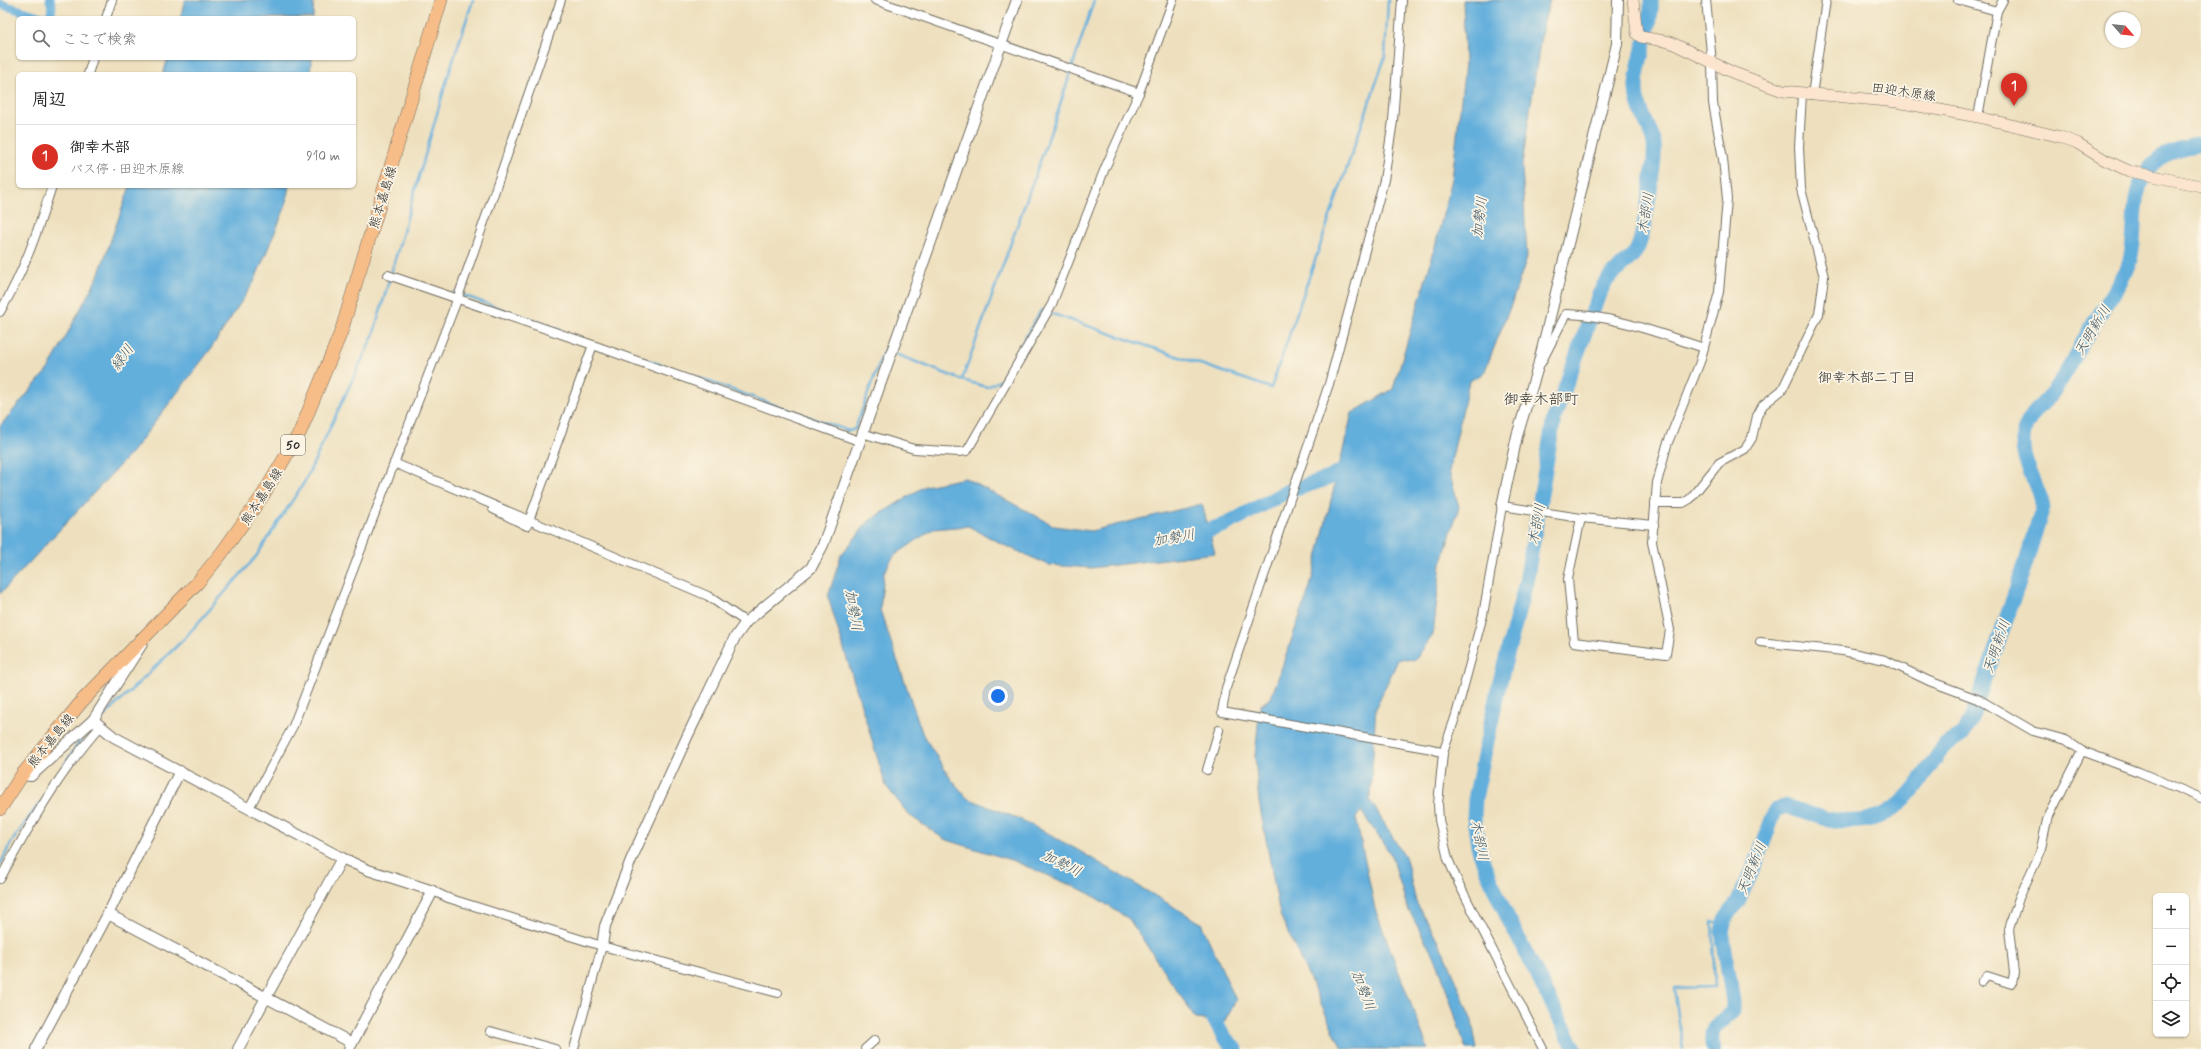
<!DOCTYPE html>
<html lang="ja">
<head>
<meta charset="utf-8">
<style>
  body { margin:0; font-family:Mynerve,"Klee One",sans-serif; background:#f2f2f2; color:#222 }
  .controls { position:absolute; right:12px; bottom:12px; display:grid; overflow:hidden; border-radius:6px; box-shadow:0 1px 3px #0004 }
  .controls button { width:36px; height:36px; display:grid; place-items:center; padding:0; border:0; border-bottom:1px solid #e0e0e0; background:#fff; color:#222; font:20px sans-serif }
  .compass { position:absolute; left:2105px; top:12px; width:36px; height:36px; border-radius:50%; background:#fff; box-shadow:0 1px 3px #0004; rotate:118deg }
  .you { position:absolute; left:998px; top:696px; width:14px; height:14px; margin:-10px; border:3px solid #fff; border-radius:50%; background:#1a73e8; box-shadow:0 0 0 6px #1a73e833 }
  .badge { display:grid; place-items:center; width:26px; height:26px; border-radius:50%; background:#d93025; color:#fff; font-size:13px; font-weight:700 }
  .pin { position:absolute; translate:-50% -33px; filter:drop-shadow(0 1px 2px #0008) }
  .pin::after { content:''; position:absolute; top:21px; width:14px; height:12px; background:inherit; clip-path:polygon(0 0,100% 0,50% 100%) }
  .list { margin:0; padding:0; list-style:none }
  h2 { display:flex; justify-content:space-between; align-items:center; height:52px; margin:0; padding:0 16px; font-size:17px }
  h2 small { font-size:13px; font-weight:400; color:#767676 }
  .list li { display:grid; grid-template-columns:26px 1fr auto; gap:12px; align-items:center; box-sizing:border-box; height:64px; padding:0 16px; border-top:1px solid #e0e0e0 }
  .list b { display:block; font-size:15px; white-space:nowrap }
  .list p { margin:0; font-size:13px; white-space:nowrap; color:#767676 }
  .list em { font-size:13px; font-style:normal; color:#767676 }
  .icon { flex:none; width:22px; height:22px; fill:none; stroke:currentColor; stroke-width:2; stroke-linecap:round; stroke-linejoin:round }
  .map { position:relative; flex:none; width:2201px; height:1049px; overflow:hidden }
  .search { position:absolute; background:#fff; box-shadow:0 1px 3px #0004; left:16px; top:16px; width:340px; height:44px; display:flex; align-items:center; gap:10px; box-sizing:border-box; padding:0 14px; border-radius:6px; color:#767676; font-size:15px }
  .panel { position:absolute; background:#fff; box-shadow:0 1px 3px #0004; left:16px; top:72px; width:340px; height:116px; border-radius:6px }
  .map>svg:first-child { display:block }
  .water { fill:#63afdc; stroke:#476d84 }
  .lines { fill:none; stroke-linecap:round; stroke-linejoin:round }
  .stream { stroke:#63afdc; stroke-width:2.5 }
  .canal { stroke:#63afdc; stroke-width:9 }
  .river { stroke:#63afdc; stroke-width:15 }
  .minor-casing { stroke:#6f6a5e; stroke-width:10 }
  .tertiary-casing { stroke:#6f6a5e; stroke-width:12 }
  .secondary-casing { stroke:#6f6a5e; stroke-width:12 }
  .primary-casing { stroke:#6f6a5e; stroke-width:14 }
  .minor { stroke:#fff; stroke-width:8 }
  .tertiary { stroke:#fff; stroke-width:10 }
  .secondary { stroke:#fce5cf; stroke-width:11 }
  .primary { stroke:#f7bd88; stroke-width:13 }
  .labels { text-anchor:middle; stroke-width:3.5; stroke-linejoin:round; paint-order:stroke }
  .shield { fill:#fcf5e5; stroke:#6a6863; stroke-width:1 }
  .shield-label { font-size:12px; font-weight:bold; fill:#2b2b2b }
  .street-label { font-size:13px; fill:#2b2b2b; stroke:#fcf5e5 }
  .water-label { font-size:14px; font-style:italic; fill:#3f5969; stroke:#fcf5e5 }
  .neighbourhood-label { font-size:14px; fill:#2b2b2b; stroke:#fcf5e5 }
  .quarter-label { font-size:15px; fill:#2b2b2b; stroke:#fcf5e5 }
</style>
</head>
<body>
<div class="map">
<svg width="2201" height="1049" viewBox="0 0 2201 1049">
  <rect width="100%" height="100%" fill="#fcf5e5"/>
  <filter id="ink" filterUnits="userSpaceOnUse"><feTurbulence type="fractalNoise" baseFrequency=".025" numOctaves="2"/><feDisplacementMap in="SourceGraphic" scale="8" xChannelSelector="R" yChannelSelector="G"/><feConvolveMatrix kernelMatrix="1 2 1 2 8 2 1 2 1" color-interpolation-filters="sRGB"/></filter>
  <filter id="wash" filterUnits="userSpaceOnUse"><feTurbulence type="fractalNoise" baseFrequency=".012" numOctaves="4" result="noise"/><feDisplacementMap in="SourceGraphic" scale="16" xChannelSelector="R" yChannelSelector="G"/><feGaussianBlur stdDeviation="0.9" result="paint"/><feColorMatrix in="noise" values="0 0 0 0 0 0 0 0 0 0 0 0 0 0 0 0 0 1.4 0 .05"/><feComposite in="paint" operator="in"/></filter>
  <g filter="url(#wash)">
    <rect width="100%" height="100%" fill="#eee0be"/>
    <g class="water">
      <polygon points="185,0 314,0 313,18 180,18"/>
      <polygon points="1463,0 1550,0 1542,29 1522,165 1527,257 1511,305 1484,373 1469,381 1449,471 1459,507 1441,564 1433,635 1415,660 1399,658 1376,707 1370,800 1406,859 1416,902 1448,960 1472,1021 1477,1049 1466,1049 1438,964 1407,907 1392,856 1361,811 1356,818 1375,909 1428,1049 1342,1049 1280,915 1259,802 1255,756 1260,705 1271,698 1310,587 1352,413 1393,389 1432,258 1452,179 1465,64"/>
      <polygon points="168,58 312,58 310,74 163,74"/>
      <polygon points="130,186 289,186 285,208 254,282 210,350 132,452 0,594 0,426 49,368 98,276"/>
      <polygon points="965,478 1055,526 1091,531 1202,504 1215,553 1091,568 1049,565 1004,545 968,526 933,529 894,556 884,572 880,610 923,735 951,779 967,798 1022,820 1076,849 1201,923 1236,1000 1224,1022 1196,1019 1129,919 1087,892 1014,861 944,839 909,815 886,786 828,597 841,555 869,521 925,486"/>
    </g>
    <g class="lines">
      <g class="stream">
        <polyline points="454,292 560,330"/>
        <polyline points="893,353 962,380 987,387 1001,380 1041,310 1271,388 1385,57 1388,0"/>
        <polyline points="633,355 849,431 855,429 884,350 888,351"/>
        <polyline points="962,380 1057,114 1094,0"/>
        <polyline points="98,722 183,640 255,558 305,481 373,336 447,79 473,0"/>
        <polyline points="65,764 83,736 91,728"/>
        <polyline points="0,865 11,843 40,802"/>
        <polyline points="1683,1049 1674,988 1715,987 1712,921 1727,925"/>
      </g>
      <g class="canal">
        <polyline points="50,0 52,6 50,18"/>
        <polyline points="0,4 45,18"/>
      </g>
      <g class="river">
        <polyline points="1189,536 1225,525 1286,492 1329,478 1354,465"/>
        <polyline points="1206,1004 1223,1036 1236,1049"/>
        <path d="M1575,1049L1503,908L1485,867L1478,846L1474,818L1475,799L1498,689L1526,582L1554,418L1599,294C1602,289 1604,283 1608,279C1617,269 1629,262 1636,251C1644,239 1656,158 1654,144C1650,124 1635,107 1636,86C1637,57 1653,29 1651,0"/>
        <path d="M1713,1049C1708,1025 1718,1025 1733,1011V1002L1722,931L1725,920L1738,901L1756,863L1775,811L1784,806C1800,810 1817,818 1834,820C1893,830 1913,791 1942,749C1947,741 1956,740 1962,735C1966,730 1968,724 1971,719L2025,565L2043,507C2038,482 2018,460 2024,432C2028,416 2044,403 2054,391C2067,372 2077,351 2089,331C2102,309 2118,290 2128,266C2139,238 2128,201 2145,175C2160,152 2176,149 2201,144"/>
      </g>
    </g>
  </g>
  <g filter="url(#ink)">
    <g class="lines">
      <defs>
        <g id="minor">
          <polyline points="875,0 1139,93"/>
          <polyline points="1402,0 1393,121 1384,180 1329,384 1226,688 1222,712 1432,749 1443,753"/>
          <polyline points="1958,0 1997,11"/>
          <polyline points="106,18 112,0"/>
          <polyline points="88,74 93,58"/>
          <polyline points="1812,95 1826,0"/>
          <polyline points="1978,117 1997,11 2003,0"/>
          <polyline points="388,275 593,345 859,441"/>
          <path d="M0,312C24,272 38,230 52,186"/>
          <path d="M1541,363L1566,314C1613,315 1660,334 1704,348"/>
          <polyline points="862,433 914,449 959,452 967,451 1052,304 1105,168 1139,93 1173,0"/>
          <polyline points="394,463 708,596 746,622"/>
          <polyline points="1655,503 1683,503 1690,499 1719,463 1745,449 1752,438 1757,416 1763,405 1782,390 1819,314 1824,277 1801,189 1799,147 1802,94"/>
          <polyline points="493,509 527,526 593,345"/>
          <polyline points="1581,518 1568,579 1574,642 1666,654 1670,630 1652,542 1657,483 1667,445 1700,362 1719,292 1727,199 1723,159 1713,103 1712,63 1706,0"/>
          <polyline points="1760,642 1843,651 1885,660 1929,681 1980,700 2033,731 2066,740 2082,751 2139,772 2201,798"/>
          <polyline points="1207,770 1219,730"/>
          <polyline points="249,808 293,726 305,695 457,300 561,0"/>
          <path d="M0,879C29,826 60,771 101,726"/>
          <polyline points="433,891 448,898 602,946 778,993"/>
          <polyline points="1982,982 1987,976 2012,984 2014,973 2009,929 2019,898 2040,853 2047,820 2082,751"/>
          <polyline points="490,1031 555,1049"/>
          <polyline points="574,1049 602,946"/>
          <polyline points="865,1049 875,1040"/>
          <polyline points="1543,1049 1458,882 1448,859 1439,820 1438,804 1443,753 1456,715 1483,615 1502,506 1581,518 1654,525"/>
        </g>
        <g id="tertiary">
          <polyline points="1502,506 1517,436 1537,370 1617,44 1618,0"/>
          <polyline points="93,720 114,737 342,858 368,870 433,891 349,1049"/>
          <polyline points="22,775 31,776 93,720 142,644"/>
          <polyline points="108,914 352,1043"/>
          <polyline points="602,946 605,926 631,860 687,737 734,639 746,622 811,568 823,545 1017,0"/>
          <polyline points="36,1049 108,914 180,771"/>
          <polyline points="238,1049 342,858"/>
        </g>
        <polyline id="secondary" points="1633,0 1637,34 1641,37 1670,42 1734,73 1783,91 1897,102 1978,117 2061,137 2077,143 2105,160 2129,171 2201,186"/>
        <polyline id="primary" points="0,809 22,775 82,701 198,582 221,554 263,495 300,432 341,332 441,0"/>
      </defs>
      <use href="#minor" class="minor-casing"/>
      <use href="#tertiary" class="tertiary-casing"/>
      <use href="#secondary" class="secondary-casing"/>
      <use href="#primary" class="primary-casing"/>
      <use href="#minor" class="minor"/>
      <use href="#tertiary" class="tertiary"/>
      <use href="#secondary" class="secondary"/>
      <use href="#primary" class="primary"/>
    </g>
  </g>
  <g class="labels">
    <rect class="shield" x="281" y="435" width="24" height="20" rx="3"/>
    <g class="shield-label">
      <text x="293" y="449">50</text>
    </g>
    <g class="street-label">
      <text transform="translate(1904 91) rotate(8)" y="5">田迎木原線</text>
      <text transform="translate(382 197) rotate(-73)" y="5">熊本嘉島線</text>
      <text transform="translate(261 496) rotate(-57)" y="5">熊本嘉島線</text>
      <text transform="translate(50 740) rotate(-51)" y="5">熊本嘉島線</text>
    </g>
    <g class="water-label">
      <text transform="translate(1645 213) rotate(-82)" y="5">木部川</text>
      <text transform="translate(1479 217) rotate(-83)" y="5">加勢川</text>
      <text transform="translate(2092 330) rotate(-59)" y="5">天明新川</text>
      <text transform="translate(122 357) rotate(-54)" y="5">緑川</text>
      <text transform="translate(1536 524) rotate(-80)" y="5">木部川</text>
      <text transform="translate(1174 537) rotate(-10)" y="5">加勢川</text>
      <text transform="translate(854 610) rotate(80)" y="5">加勢川</text>
      <text transform="translate(1996 646) rotate(-71)" y="5">天明新川</text>
      <text transform="translate(1480 840) rotate(78)" y="5">木部川</text>
      <text transform="translate(1062 863) rotate(26)" y="5">加勢川</text>
      <text transform="translate(1751 868) rotate(-68)" y="5">天明新川</text>
      <text transform="translate(1364 990) rotate(69)" y="5">加勢川</text>
    </g>
    <g class="neighbourhood-label">
      <text x="1867" y="382">御幸木部二丁目</text>
    </g>
    <g class="quarter-label">
      <text x="1541" y="404">御幸木部町</text>
    </g>
  </g>
</svg>
<div class="controls">
<button>+</button>
<button>−</button>
<button><svg class="icon" aria-label="locate" viewBox="0 0 24 24"><circle cx="12" cy="12" r="6"/><path d="M12 2v4M12 18v4M2 12h4M18 12h4"/></svg></button>
<button><svg class="icon" aria-label="layers" viewBox="0 0 24 24"><path d="M12 4l9 5-9 5-9-5zM3 14l9 5 9-5"/></svg></button>
</div>
<svg class="compass" viewBox="-18 -18 36 36"><path d="M0-13l5 13h-10z" fill="#e53935"/><path d="M0 13l5-13h-10z" fill="#767676"/></svg>
<div class="you"></div>
<div class="pin badge" style="left:2014px;top:106px">1</div>
<div class="search"><svg class="icon" aria-label="search" viewBox="0 0 24 24"><circle cx="10" cy="10" r="6"/><path d="M15 15l6 6"/></svg>ここで検索</div>
<section class="panel">
<h2>周辺<small></small></h2>
<ul class="list">
<li><span class="badge">1</span><div><b>御幸木部</b><p>バス停 · 田迎木原線</p></div><em>910 m</em></li>
</ul>
</section>
</div>
</body>
</html>
